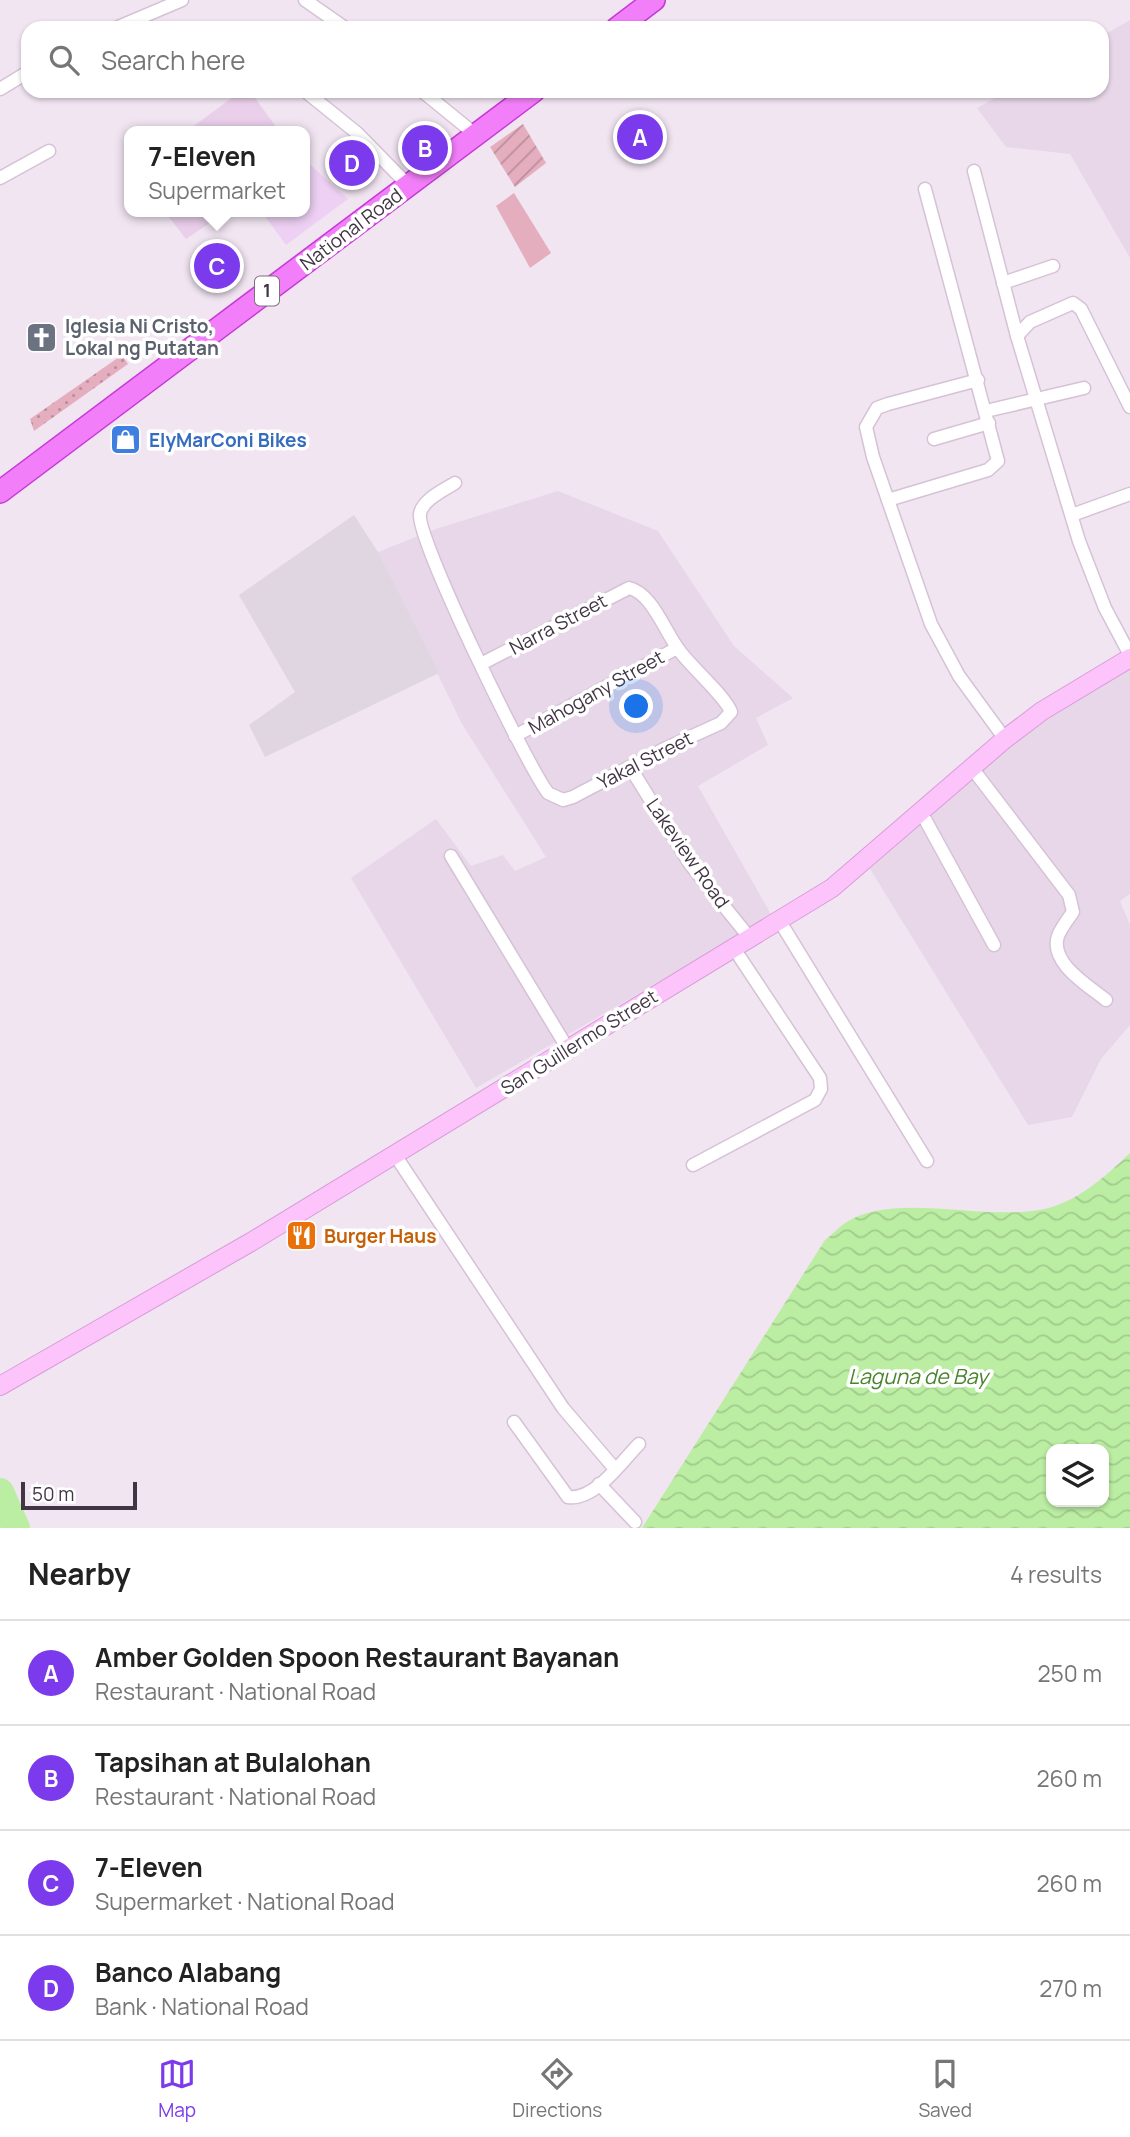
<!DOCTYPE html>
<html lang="en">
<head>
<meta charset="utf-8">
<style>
  body { margin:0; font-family:Manrope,sans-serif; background:#f6f6f6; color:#222 }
  .controls { position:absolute; right:21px; bottom:21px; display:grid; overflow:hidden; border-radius:14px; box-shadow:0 2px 5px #0004 }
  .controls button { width:63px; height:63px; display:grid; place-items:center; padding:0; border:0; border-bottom:2px solid #e0e0e0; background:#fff; color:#222; font:35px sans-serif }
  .scale { position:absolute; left:21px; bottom:18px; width:116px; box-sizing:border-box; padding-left:7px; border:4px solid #413543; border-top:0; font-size:19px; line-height:24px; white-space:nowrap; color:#413543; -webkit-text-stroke:5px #fff; paint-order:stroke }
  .you { position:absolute; left:637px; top:707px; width:24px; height:24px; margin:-18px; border:5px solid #fff; border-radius:50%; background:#1a73e8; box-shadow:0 0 0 10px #1a73e833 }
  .badge { display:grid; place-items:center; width:46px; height:46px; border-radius:50%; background:#7c3aed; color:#fff; font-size:23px; font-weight:700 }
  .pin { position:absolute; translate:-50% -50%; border:4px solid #fff; box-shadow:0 2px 7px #0006 }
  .popup { position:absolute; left:124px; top:126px; width:186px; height:91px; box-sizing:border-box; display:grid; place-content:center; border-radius:14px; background:#fff; filter:drop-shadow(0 2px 5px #0005); font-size:23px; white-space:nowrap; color:#767676 }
  .popup b { font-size:26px; color:#222 }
  .popup::after { content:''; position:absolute; left:50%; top:100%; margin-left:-14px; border:14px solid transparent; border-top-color:#fff }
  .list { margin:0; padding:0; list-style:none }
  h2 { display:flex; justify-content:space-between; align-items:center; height:91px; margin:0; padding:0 28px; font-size:30px }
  h2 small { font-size:23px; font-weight:400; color:#767676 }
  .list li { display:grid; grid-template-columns:46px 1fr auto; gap:21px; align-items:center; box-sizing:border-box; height:105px; padding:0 28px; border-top:2px solid #e0e0e0 }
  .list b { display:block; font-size:26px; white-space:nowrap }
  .list p { margin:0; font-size:23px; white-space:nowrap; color:#767676 }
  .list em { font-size:23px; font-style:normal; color:#767676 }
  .icon { flex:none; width:38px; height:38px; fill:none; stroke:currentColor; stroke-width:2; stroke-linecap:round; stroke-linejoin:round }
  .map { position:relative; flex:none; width:1130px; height:1528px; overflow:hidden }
  .search { position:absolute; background:#fff; box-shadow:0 2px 5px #0004; left:21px; right:21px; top:21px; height:77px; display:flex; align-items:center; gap:18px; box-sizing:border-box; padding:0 24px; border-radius:21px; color:#767676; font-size:26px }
  .sheet { height:511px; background:#fff }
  nav { display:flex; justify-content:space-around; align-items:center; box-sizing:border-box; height:98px; border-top:2px solid #e0e0e0; background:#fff; font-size:19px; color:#767676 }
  nav a { display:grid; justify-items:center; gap:4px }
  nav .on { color:#7c3aed }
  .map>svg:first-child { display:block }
  .residential { fill:#e8d7e9 }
  .commercial { fill:#edd0f3 }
  .industrial { fill:#dfd6e1 }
  .education { fill:#eacfea }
  .grass { fill:url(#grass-dots) }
  .garden { fill:url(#garden-furrows) }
  .pitch { fill:#e5aebe }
  .water { fill:url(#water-waves); fill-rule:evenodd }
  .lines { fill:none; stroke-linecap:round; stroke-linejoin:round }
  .river { stroke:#bbeda2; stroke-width:28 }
  .minor-casing { stroke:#d6c2d7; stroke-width:15 }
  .secondary-casing { stroke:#d99cd9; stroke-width:20 }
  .trunk-casing { stroke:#c539d7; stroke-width:24 }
  .minor { stroke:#fff; stroke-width:12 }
  .secondary { stroke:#fcc4fb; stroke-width:18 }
  .trunk { stroke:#f27ff9; stroke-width:21 }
  .labels { text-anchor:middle; stroke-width:7; stroke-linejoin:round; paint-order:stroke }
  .shield { fill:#fff; stroke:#7a727b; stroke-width:2 }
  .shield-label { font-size:18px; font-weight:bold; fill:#413543 }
  .street-label { font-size:19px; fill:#413543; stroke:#fff }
  .worship-label { font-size:19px; font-weight:bold; fill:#5b616d; stroke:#fff; text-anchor:start }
  .shop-label { font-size:19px; font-weight:bold; fill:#366cbe; stroke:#fff; text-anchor:start }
  .food-label { font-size:19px; font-weight:bold; fill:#c56008; stroke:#fff; text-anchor:start }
  .water-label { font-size:21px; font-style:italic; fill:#47842a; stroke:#fff }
</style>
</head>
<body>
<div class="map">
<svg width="1130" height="1528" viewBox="0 0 1130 1528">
  <defs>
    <pattern id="grass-dots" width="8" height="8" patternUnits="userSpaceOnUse" patternTransform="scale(1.75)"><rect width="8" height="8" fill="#e5aebe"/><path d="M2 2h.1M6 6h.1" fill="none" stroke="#bb8e9c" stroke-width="1.8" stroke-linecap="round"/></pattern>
    <pattern id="garden-furrows" width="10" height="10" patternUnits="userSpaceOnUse" patternTransform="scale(1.75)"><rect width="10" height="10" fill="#e5aebe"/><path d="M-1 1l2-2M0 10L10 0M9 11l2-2" fill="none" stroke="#bb8e9c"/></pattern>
    <pattern id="water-waves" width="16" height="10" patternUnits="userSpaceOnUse" patternTransform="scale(1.75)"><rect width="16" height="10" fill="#bbeda2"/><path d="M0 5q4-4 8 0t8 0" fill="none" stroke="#a2cc8d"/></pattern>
  </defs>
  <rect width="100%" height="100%" fill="#f1e5f2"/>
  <g class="residential">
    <polygon points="1130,20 1130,258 1070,154 1006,147 977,108 1007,91 1102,91 1102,36"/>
    <polygon points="558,491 658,531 734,646 793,698 756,718 768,745 698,786 772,916 476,1088 351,878 436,819 471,866 503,855 515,871 546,857 462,724 378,552 436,529"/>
    <polygon points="1130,664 1130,894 1120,901 1130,925 1130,1025 1101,1059 1072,1117 1028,1125 870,869 1056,707"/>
  </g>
  <polygon class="commercial" points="305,160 348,199 286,245 262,212 304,212"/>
  <polygon class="industrial" points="354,515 378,552 439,673 265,757 249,725 295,692 239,595"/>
  <g class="education">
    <polygon points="241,91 250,91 279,131 187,131"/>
    <polygon points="165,212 226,212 186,239"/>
  </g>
  <polygon class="grass" points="122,355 128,364 34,431 30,419"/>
  <polygon class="garden" points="523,124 546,163 515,187 490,147"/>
  <polygon class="pitch" points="514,193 551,253 530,268 496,206"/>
  <path class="water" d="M1130,1153V1528H642L825,1240C832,1235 838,1228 845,1223C896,1189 992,1225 1052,1207C1083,1197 1107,1175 1130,1153ZM1051,1449H1104V1502H1051Z"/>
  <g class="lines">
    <polyline class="river" points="0,1492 16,1528"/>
    <defs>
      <g id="minor">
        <polyline points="305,0 345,28"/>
        <polyline points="116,28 182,0"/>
        <polyline points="0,89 28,72"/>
        <polyline points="305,91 357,133 409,186"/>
        <polyline points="422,91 476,135"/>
        <polyline points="974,171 1017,336 1079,541 1105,608 1130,655"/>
        <polyline points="0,178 49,151"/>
        <polyline points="1003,283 1053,266"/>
        <polyline points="1017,336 1030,322 1073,303 1081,309 1130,407"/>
        <polyline points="978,380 888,404 877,408 866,427 873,457 931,624 959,676 1005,739"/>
        <polyline points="986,411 1084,388"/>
        <polyline points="934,439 989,423"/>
        <path d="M455,483C444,490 422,500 420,514C416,538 527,766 548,793L563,800L573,797L666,748L721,723L731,712C727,698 690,666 679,650C665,632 652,593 629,588L481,664"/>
        <polyline points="888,500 988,470 998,461 925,189"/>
        <polyline points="1072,515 1130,494"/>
        <polyline points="515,736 677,648"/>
        <polyline points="630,767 690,864 749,937"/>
        <path d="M972,768L1069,895L1073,912C1068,919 1061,928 1058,936C1049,963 1089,986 1106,1000"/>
        <polyline points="921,812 994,945"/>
        <polyline points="451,856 568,1049"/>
        <polyline points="779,920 927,1161"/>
        <polyline points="395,1155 563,1408 615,1469"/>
        <polyline points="693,1165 815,1100 821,1089 820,1078 733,947"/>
        <path d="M514,1422L568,1497C595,1501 622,1461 639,1444"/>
        <polyline points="599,1484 635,1522"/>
      </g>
      <polyline id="secondary" points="0,1386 251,1242 832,888 1005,739 1042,711 1130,658"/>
      <g id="trunk">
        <polyline points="617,28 654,0"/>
        <polyline points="0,492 534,91"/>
      </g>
    </defs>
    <use href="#minor" class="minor-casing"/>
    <use href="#secondary" class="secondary-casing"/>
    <use href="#trunk" class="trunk-casing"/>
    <use href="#minor" class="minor"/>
    <use href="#secondary" class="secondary"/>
    <use href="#trunk" class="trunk"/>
  </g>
  <defs>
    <symbol id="church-square" viewBox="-11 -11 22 22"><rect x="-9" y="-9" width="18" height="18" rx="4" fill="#6b7280" stroke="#fff"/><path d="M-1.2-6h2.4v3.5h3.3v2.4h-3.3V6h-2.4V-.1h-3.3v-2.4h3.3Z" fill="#fff"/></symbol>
    <symbol id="shop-square" viewBox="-11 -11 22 22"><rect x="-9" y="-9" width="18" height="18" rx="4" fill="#3f7fe0" stroke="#fff"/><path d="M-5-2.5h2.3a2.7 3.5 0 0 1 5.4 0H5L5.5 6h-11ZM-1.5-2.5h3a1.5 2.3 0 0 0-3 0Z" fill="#fff"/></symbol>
    <symbol id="restaurant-square" viewBox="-11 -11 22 22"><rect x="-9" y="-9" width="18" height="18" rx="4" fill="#e8710a" stroke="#fff"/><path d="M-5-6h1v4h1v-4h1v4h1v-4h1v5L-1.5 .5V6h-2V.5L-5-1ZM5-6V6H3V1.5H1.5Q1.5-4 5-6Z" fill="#fff"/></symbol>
  </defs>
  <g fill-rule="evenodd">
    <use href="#church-square" x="24" y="320" width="35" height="35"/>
    <use href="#shop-square" x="108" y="422" width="35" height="35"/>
    <use href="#restaurant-square" x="284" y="1218" width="35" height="35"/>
  </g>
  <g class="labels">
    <rect class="shield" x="255" y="276.5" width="24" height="29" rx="5"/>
    <g class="shield-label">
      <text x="267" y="297">1</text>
    </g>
    <g class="street-label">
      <text transform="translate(351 229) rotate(-37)" y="7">National Road</text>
      <text transform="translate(558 624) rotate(-28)" y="7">Narra Street</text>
      <text transform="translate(596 692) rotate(-29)" y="7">Mahogany Street</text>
      <text transform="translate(645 760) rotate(-27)" y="7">Yakal Street</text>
      <text transform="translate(688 853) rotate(55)" y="7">Lakeview Road</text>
      <text transform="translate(579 1042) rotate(-32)" y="7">San Guillermo Street</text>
    </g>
    <g class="worship-label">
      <text x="65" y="333">Iglesia Ni Cristo,<tspan x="65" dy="22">Lokal ng Putatan</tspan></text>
    </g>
    <g class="shop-label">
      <text x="149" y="447">ElyMarConi Bikes</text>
    </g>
    <g class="food-label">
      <text x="324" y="1243">Burger Haus</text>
    </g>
    <g class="water-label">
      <text x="918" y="1384">Laguna de Bay</text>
    </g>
  </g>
</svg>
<div class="controls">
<button><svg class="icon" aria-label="layers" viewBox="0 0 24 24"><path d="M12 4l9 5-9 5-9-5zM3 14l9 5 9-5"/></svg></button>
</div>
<div class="scale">50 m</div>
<div class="you"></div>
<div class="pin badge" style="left:640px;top:137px">A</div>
<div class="pin badge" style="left:425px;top:148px">B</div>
<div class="pin badge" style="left:217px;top:266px">C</div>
<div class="popup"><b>7-Eleven</b>Supermarket</div>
<div class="pin badge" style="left:352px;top:163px">D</div>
<div class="search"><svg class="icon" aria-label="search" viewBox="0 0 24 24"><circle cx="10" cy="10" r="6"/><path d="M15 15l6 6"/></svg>Search here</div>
</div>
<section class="sheet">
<h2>Nearby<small>4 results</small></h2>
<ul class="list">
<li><span class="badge">A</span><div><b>Amber Golden Spoon Restaurant Bayanan</b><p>Restaurant · National Road</p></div><em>250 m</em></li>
<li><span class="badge">B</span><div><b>Tapsihan at Bulalohan</b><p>Restaurant · National Road</p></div><em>260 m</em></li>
<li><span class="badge">C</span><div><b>7-Eleven</b><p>Supermarket · National Road</p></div><em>260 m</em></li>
<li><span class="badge">D</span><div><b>Banco Alabang</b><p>Bank · National Road</p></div><em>270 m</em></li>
</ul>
</section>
<nav>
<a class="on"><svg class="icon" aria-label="map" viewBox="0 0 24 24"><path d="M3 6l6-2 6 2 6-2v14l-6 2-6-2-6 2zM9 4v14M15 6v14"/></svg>Map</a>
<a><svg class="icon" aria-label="directions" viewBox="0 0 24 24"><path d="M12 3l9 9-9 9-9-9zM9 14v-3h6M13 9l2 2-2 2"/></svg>Directions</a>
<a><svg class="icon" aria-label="saved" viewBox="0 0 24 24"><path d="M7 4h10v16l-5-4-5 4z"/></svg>Saved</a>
</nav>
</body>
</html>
